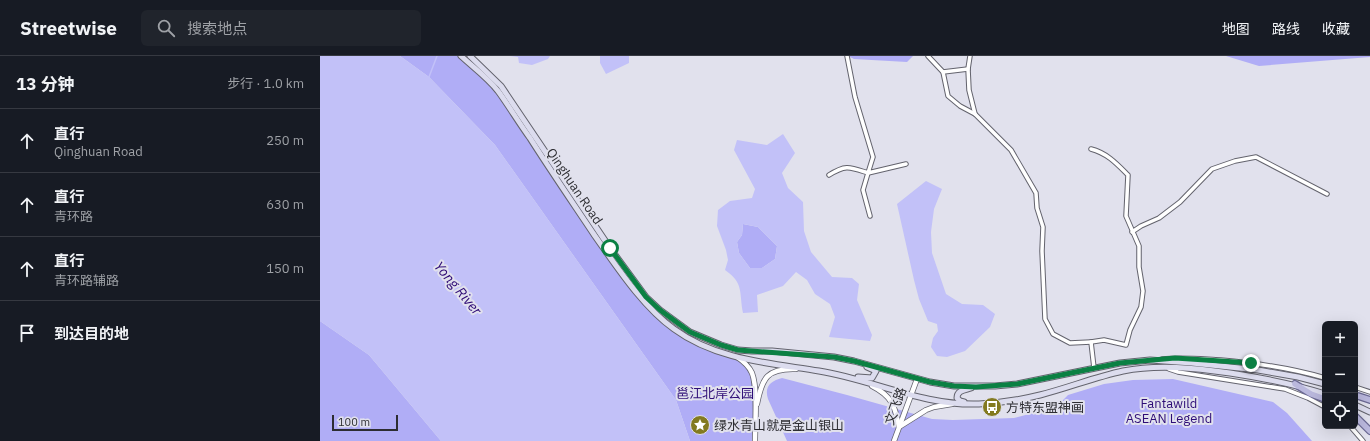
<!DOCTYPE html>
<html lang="zh">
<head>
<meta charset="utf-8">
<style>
  body { margin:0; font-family:"IBM Plex Sans","Noto Sans SC",sans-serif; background:#20242c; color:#f1f3f6 }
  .controls { position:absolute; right:12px; bottom:12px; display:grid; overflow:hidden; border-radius:6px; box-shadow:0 4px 16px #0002 }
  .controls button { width:36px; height:36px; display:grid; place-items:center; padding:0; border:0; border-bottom:1px solid #363941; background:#171b24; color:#f1f3f6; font:20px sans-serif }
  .scale { position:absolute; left:12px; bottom:10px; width:66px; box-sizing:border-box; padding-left:4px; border:2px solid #2d2d32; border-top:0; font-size:11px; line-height:14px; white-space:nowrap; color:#2d2d32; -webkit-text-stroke:3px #e1e1ed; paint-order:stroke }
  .stop { position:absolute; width:12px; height:12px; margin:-9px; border:3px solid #0b8043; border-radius:50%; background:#fff }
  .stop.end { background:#0b8043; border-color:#fff; box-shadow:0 1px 4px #0008 }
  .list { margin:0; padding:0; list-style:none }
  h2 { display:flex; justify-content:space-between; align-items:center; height:52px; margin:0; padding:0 16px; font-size:17px }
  h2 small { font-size:13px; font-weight:400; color:#9ea1a6 }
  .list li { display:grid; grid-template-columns:26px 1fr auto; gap:12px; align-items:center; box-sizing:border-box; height:64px; padding:0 16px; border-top:1px solid #363941 }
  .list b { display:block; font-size:15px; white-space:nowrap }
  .list p { margin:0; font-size:13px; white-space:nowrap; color:#9ea1a6 }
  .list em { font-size:13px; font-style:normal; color:#9ea1a6 }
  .icon { flex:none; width:22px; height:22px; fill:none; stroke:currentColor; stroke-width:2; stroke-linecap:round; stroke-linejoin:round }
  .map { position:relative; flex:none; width:1050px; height:385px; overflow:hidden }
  header { display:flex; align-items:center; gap:24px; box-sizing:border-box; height:56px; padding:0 20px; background:#171b24; border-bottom:1px solid #363941 }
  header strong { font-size:19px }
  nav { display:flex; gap:22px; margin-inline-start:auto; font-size:14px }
  .search { width:280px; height:36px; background:#20242c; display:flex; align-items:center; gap:10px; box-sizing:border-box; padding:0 14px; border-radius:6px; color:#9ea1a6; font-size:15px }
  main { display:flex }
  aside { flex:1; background:#171b24 }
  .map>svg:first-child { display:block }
  .green { fill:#b0adf6 }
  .water { fill:#c2c1f8; fill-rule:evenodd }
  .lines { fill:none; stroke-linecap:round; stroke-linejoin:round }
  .stream { stroke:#c2c1f8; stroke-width:1.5 }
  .minor-casing { stroke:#63636d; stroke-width:5.5 }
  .tertiary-casing { stroke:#63636d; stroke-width:6 }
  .secondary-casing { stroke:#63636d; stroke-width:7 }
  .primary-casing { stroke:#6b6993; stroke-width:8 }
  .minor { stroke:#fff; stroke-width:3.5 }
  .tertiary { stroke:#fff; stroke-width:4.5 }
  .secondary { stroke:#dcdcee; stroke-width:5 }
  .primary { stroke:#bab8dd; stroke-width:5.5 }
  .route { stroke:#0b8043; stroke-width:5 }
  .labels { text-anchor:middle; stroke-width:4; stroke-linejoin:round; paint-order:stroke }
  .street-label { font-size:13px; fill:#2d2d32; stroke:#e1e1ed }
  .park-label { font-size:13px; fill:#2e0d77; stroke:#e1e1ed }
  .poi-label { font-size:13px; fill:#2d2d32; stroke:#e1e1ed; text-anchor:start }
  .water-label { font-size:14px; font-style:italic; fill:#2c0874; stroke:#e1e1ed }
</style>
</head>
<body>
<header>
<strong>Streetwise</strong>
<div class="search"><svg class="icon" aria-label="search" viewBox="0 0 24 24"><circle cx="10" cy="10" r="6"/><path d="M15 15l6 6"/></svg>搜索地点</div>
<nav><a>地图</a><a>路线</a><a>收藏</a></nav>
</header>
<main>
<aside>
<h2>13 分钟<small>步行 · 1.0 km</small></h2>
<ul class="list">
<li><svg class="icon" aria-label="ahead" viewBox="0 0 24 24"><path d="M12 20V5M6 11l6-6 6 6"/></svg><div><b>直行</b><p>Qinghuan Road</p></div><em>250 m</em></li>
<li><svg class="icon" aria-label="ahead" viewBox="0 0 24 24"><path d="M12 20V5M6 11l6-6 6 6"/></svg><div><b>直行</b><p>青环路</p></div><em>630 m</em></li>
<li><svg class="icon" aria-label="ahead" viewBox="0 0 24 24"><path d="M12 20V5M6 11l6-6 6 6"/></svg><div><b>直行</b><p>青环路辅路</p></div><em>150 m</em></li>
<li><svg class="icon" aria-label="arrive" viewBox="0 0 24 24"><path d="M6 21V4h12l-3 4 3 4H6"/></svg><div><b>到达目的地</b></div></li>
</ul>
</aside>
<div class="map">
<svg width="1050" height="385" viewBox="0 0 1050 385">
  <rect width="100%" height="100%" fill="#e1e1ed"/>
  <g class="green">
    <polygon points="80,0 141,0 177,34 286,195 322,243 352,272 424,306 433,323 435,385 370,385 356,344 175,89 109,21"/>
    <polygon points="528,0 593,0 587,6 534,3"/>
    <polygon points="906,0 1050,0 1050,1 939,10"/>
    <polygon points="423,168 438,171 457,190 455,203 442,212 430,212 419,197 417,186 422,179"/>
    <polygon points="0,265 49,299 121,385 0,385"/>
    <path d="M462,322L527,339L612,363L633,364L694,362L736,351L748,339L784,328L813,324L853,323L953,346L967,357L992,385H467L448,343C444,330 451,325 462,322Z"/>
  </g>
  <g class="water">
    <polygon points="0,0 80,0 109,21 175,89 356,344 370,385 121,385 49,299 0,265"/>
    <polygon points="190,0 230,0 228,3 212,9 199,7 198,1"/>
    <polygon points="280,0 309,0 309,7 286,18 280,7"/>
    <path d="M463,78L475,97L462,117L468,132L483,146L484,175L491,196L512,221L532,222L539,228L537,244L552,279L550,285L509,281L515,261L510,248L495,238L487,224L476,216L463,230L437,239L438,256L423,257C419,236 424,227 405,214L408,204L406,194L397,170L398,154L410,145L432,142L435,133L414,94L417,84L447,89ZM423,168L438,171L457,190L455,203L442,212H430L419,197L417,186L422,179Z"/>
    <polygon points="606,125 622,133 614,153 611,176 612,197 626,238 642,248 663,249 675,258 670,271 645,295 627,301 617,300 611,291 613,282 618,275 617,268 608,265 599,243 594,224 577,148"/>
  </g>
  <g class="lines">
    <polyline class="stream" points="109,21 117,0"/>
    <defs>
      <g id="minor">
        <polyline points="527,0 535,41 553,101 548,117 586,108"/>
        <polyline points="608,0 623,16 628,40 640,50 655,58"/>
        <polyline points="650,0 648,13 649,34 655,58 691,94 716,137 717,152 723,171 722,195 725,263 733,278 750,287 771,286"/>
        <polyline points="623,16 648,13"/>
        <path d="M771,93C787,97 797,108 808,119L806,160L819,190V211L823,235L821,251L810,274L806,289L784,284L771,286L774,312"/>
        <path d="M509,119C526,108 530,111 548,117L543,134L550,160"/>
        <polyline points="812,176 821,170 839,162 860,146 892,113 915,105 936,101 1007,138"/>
        <path d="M842,303C862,301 881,303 901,304C936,307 971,312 1005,322"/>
        <polyline points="849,313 858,316 965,333 988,342 1005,351"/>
        <polyline points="1035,331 1050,336"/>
        <polyline points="1030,370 1043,385"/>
      </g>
      <g id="tertiary">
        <path d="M417,301C423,305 429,310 432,317C438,333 435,367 435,385"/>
        <path d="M552,330C572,340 575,350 579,371"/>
        <path d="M437,348C442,322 447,312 476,313"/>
        <polyline points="579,371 606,354 614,351 632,348"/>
        <polyline points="574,385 597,323"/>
      </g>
      <g id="secondary">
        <path d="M141,0C153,11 168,22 178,35C189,50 199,67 210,82C231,115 253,147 275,180C297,211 323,251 354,273C396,304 450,307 499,315C554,324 603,350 659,348C679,347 700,344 720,339C748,332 775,321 803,315C838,308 875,312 910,317C943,322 974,328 1005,338"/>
        <polyline points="150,0 181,30 290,192 326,241 340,254 370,276 401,289 418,294 432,295 452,295 514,301 534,305 610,326 634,330 675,330 697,328 800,307 830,304 872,307 938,314 978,321 1005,328"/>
        <polyline points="538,321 552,322 556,315 547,311"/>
        <path d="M644,346L640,345L637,342C637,334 645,334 651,332"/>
        <polyline points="1035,349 1050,356"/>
      </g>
      <g id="primary">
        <polyline points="975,328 991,338 1005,343"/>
        <polyline points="1038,340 1050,344"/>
        <polyline points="1035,360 1050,375"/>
      </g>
    </defs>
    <use href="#minor" class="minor-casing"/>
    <use href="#tertiary" class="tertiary-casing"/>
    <use href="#secondary" class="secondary-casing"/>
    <use href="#primary" class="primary-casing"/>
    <use href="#minor" class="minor"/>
    <use href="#tertiary" class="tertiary"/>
    <use href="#secondary" class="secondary"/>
    <use href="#primary" class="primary"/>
  </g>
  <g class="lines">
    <polyline class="route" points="290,192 326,241 340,254 370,276 401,289 418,294 514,301 534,305 610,326 634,330 656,331 697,328 800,307 855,302 931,307"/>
  </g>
  <defs>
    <symbol id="bus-disc" viewBox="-11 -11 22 22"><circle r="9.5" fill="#837a20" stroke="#e1e1ed"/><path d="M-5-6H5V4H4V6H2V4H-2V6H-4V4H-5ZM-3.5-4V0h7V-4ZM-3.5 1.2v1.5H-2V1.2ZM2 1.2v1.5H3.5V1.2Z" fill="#fff"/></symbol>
    <symbol id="sight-disc" viewBox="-11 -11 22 22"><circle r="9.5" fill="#837a20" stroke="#e1e1ed"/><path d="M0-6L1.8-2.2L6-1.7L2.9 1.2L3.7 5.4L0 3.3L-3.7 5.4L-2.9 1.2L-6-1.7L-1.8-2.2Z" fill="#fff"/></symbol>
  </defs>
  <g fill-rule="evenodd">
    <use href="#bus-disc" x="661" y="340" width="22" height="22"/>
    <use href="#sight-disc" x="369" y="358" width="22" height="22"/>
  </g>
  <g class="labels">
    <g class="street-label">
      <text transform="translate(255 130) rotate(56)" y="5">Qinghuan Road</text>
      <text transform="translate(575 350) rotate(-70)" y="5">文飞路</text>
    </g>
    <g class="park-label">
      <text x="395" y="342">邕江北岸公园</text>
      <text x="849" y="352">Fantawild<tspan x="849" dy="15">ASEAN Legend</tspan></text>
    </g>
    <g class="poi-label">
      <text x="686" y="356">方特东盟神画</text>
      <text x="394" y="374">绿水青山就是金山银山</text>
    </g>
    <g class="water-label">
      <text transform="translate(138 232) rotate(50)" y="5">Yong River</text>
    </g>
  </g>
</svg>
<div class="controls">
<button>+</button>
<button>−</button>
<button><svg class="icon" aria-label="locate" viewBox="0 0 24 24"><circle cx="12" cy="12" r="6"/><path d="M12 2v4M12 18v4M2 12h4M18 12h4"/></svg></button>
</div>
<div class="scale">100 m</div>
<div class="stop" style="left:290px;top:192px"></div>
<div class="stop end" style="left:931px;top:307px"></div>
</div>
</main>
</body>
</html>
